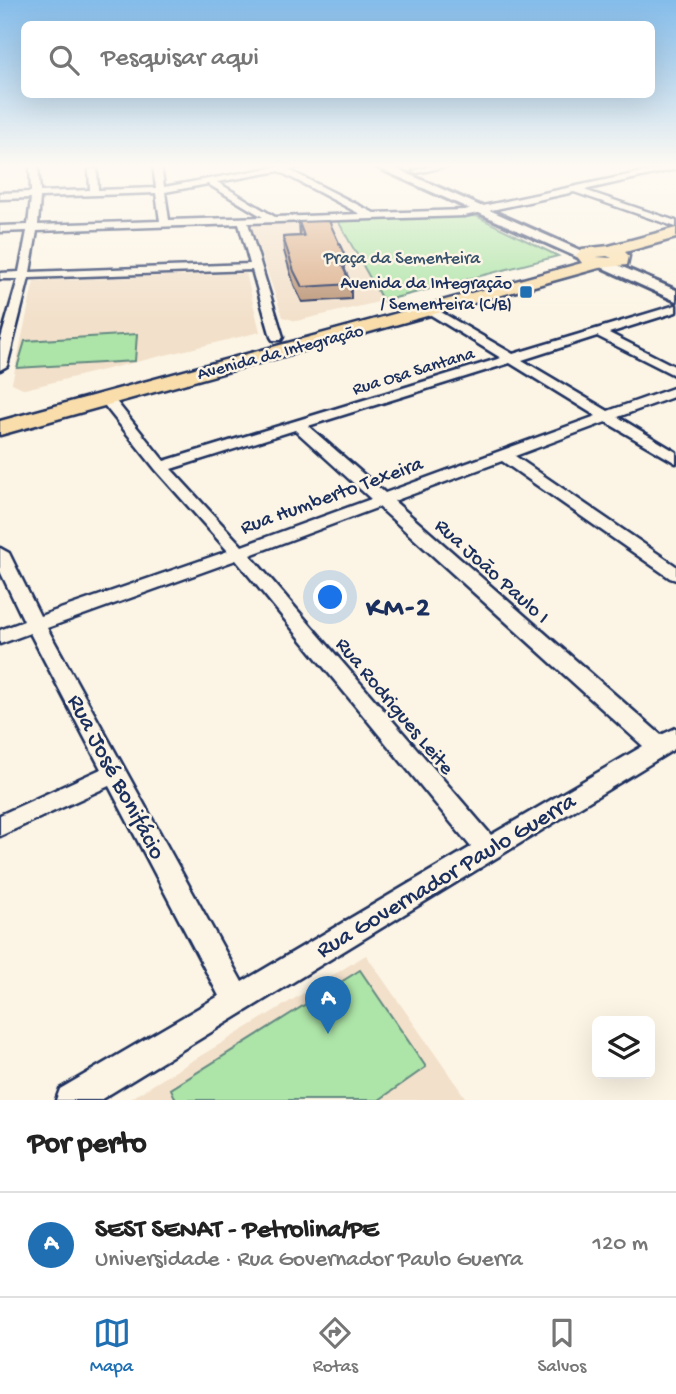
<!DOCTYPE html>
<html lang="pt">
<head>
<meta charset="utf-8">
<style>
  body { margin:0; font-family:"Gochi Hand",sans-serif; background:#f6f6f6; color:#222 }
  .controls { position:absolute; right:21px; bottom:21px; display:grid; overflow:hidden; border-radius:10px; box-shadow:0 7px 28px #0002 }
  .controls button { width:63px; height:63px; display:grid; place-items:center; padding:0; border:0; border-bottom:2px solid #e0e0e0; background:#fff; color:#222; font:35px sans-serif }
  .you { position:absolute; left:331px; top:598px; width:24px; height:24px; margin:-18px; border:5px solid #fff; border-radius:50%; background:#1a73e8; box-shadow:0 0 0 10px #1a73e833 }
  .badge { display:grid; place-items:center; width:46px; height:46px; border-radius:50%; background:#1f6fb2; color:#fff; font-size:23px; font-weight:700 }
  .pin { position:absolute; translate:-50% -58px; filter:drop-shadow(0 2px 4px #0008) }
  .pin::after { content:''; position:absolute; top:37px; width:24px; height:21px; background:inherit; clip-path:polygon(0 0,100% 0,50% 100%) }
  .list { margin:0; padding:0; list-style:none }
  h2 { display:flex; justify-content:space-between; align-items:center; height:91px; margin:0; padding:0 28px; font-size:30px }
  h2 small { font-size:23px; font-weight:400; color:#767676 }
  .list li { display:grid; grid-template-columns:46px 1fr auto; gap:21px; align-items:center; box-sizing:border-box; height:105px; padding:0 28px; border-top:2px solid #e0e0e0 }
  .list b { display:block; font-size:26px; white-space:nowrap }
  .list p { margin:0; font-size:23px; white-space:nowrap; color:#767676 }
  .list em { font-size:23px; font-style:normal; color:#767676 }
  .icon { flex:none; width:38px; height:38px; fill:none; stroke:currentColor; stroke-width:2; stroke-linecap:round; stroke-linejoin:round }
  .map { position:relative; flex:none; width:676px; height:1100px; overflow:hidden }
  .search { position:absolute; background:#fff; box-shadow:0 7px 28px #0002; left:21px; right:21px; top:21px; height:77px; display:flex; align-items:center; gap:18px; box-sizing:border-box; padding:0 24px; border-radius:10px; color:#767676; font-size:26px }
  .sheet { height:196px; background:#fff }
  nav { display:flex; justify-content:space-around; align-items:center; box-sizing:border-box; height:98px; border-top:2px solid #e0e0e0; background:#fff; font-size:19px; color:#767676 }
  nav a { display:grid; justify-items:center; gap:4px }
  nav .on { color:#1f6fb2 }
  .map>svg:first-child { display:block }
  .built { fill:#f2e0ca }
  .green { fill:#ade4a7; stroke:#648a82; stroke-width:2 }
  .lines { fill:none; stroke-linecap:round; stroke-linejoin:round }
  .street-casing { stroke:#1b2f5e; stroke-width:5 }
  .secondary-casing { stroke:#1b2f5e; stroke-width:6 }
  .primary-casing { stroke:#1b2f5e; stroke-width:5 }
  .street { fill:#fcf5e5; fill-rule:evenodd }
  .secondary { fill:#fcf5e5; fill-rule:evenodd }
  .primary { fill:#f9deab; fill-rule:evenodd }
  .wall { fill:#bc9678; stroke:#1b2f5e; stroke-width:2 }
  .building { fill:#dbaf8b; stroke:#1b2f5e; stroke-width:2 }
  .poi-dot { fill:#1f6fb2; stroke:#fcf5e5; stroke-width:2.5 }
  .labels { text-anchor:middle; stroke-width:5; stroke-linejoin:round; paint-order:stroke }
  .far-park-label { font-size:18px; fill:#38536d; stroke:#fcf5e5 }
  .far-poi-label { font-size:18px; fill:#1b2f5e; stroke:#fcf5e5; text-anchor:end }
  .far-street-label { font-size:18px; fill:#1b2f5e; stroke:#fcf5e5 }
  .street-label { font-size:21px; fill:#1b2f5e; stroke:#fcf5e5 }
  .near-street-label { font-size:24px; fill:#1b2f5e; stroke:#fcf5e5 }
  .district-label { font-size:28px; font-weight:bold; letter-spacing:2px; fill:#1b2f5e; stroke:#fcf5e5 }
</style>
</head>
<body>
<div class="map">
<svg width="676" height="1100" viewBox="0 0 676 1100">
  <rect width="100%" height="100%" fill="#fcf5e5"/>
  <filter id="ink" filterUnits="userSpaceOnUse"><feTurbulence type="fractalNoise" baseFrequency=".0143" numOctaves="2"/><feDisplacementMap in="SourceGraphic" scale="14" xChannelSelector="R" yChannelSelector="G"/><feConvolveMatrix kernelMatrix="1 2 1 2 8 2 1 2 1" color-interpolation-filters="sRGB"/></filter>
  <g filter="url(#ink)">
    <g class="built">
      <polygon points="338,221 383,301 296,321 283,317 250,223"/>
      <polygon points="246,273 260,332 25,389 12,383 34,281"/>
      <polygon points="366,955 467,1100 128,1100"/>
    </g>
    <g class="green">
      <polygon points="476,216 558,256 383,301 338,221"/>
      <polygon points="137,334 135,361 17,368 25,341"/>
      <polygon points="360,970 426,1067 379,1100 176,1100 171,1089"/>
    </g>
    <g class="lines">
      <defs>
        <g id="street">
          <path d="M30,165H38L40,192L90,190L89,170L93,168L97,170L98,190L156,188L153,165H161L164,187L287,165H305L289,170L374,213L464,210L676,165V169L584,190L676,221V227L574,192L464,216L248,223L283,337L281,340H273L271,337L252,270L29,278L7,366L0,370V342L18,279H0V273L19,272L27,231L0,232V226L28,225L31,198L0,199V193L31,192ZM279,171L360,214L275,217L217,182ZM208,184L263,217L169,220L165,192ZM156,193L160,221L38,225L40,197ZM239,224L250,264L30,272L37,231Z"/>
          <polygon points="435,165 451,165 417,173 413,171"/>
          <path d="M676,305V312L609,333L676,367V376L597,336L522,360L608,411L676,387V396L618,417L676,452V463L606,422L515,456L676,566V580L670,578L502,461L394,501L661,735L676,728V748L100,1100H56L60,1089L219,996L109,786L0,836V815L101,769L30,633L0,644V630L24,621L0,571V548L9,553L40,616L228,551L156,470L101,401V395H111L164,461L501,358L426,312V308H434L513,354ZM510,363L596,416L385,493L308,426ZM295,430L371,499L242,546L171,469ZM379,507L643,746L491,835L250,555ZM236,560L471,847L242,982L47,628Z"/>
        </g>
        <g id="secondary">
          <polygon points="372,165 388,165 591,255 589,258 579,258"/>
          <polygon points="606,260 676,290 676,301 601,267 599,264"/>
        </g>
        <path id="primary" d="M676,228V238L625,252L629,256L627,265L599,268L0,435V421L582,263L576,255L582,249L609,246ZM607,256L612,258L596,257Z"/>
      </defs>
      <use href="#street" class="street-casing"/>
      <use href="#secondary" class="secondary-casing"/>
      <use href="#primary" class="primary-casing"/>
      <use href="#street" class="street"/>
      <use href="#secondary" class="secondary"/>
      <use href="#primary" class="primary"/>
    </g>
    <polygon class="wall" points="299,222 345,256 345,270 351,284 351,299 302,302 294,285 284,251 283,237 300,236"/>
    <polygon class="building" points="329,221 345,256 338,257 351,284 302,287 294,271 283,237 304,236 299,222"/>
  </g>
  <linearGradient id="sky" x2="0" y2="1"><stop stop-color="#84bcea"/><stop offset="0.52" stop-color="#fefaf3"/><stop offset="1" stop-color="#fefaf3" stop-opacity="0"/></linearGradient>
  <rect width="676" height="319" fill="url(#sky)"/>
  <rect class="poi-dot" x="519" y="285" width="14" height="14" rx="3.5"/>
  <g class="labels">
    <g class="far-park-label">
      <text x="402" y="263">Praça da Sementeira</text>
    </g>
    <g class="far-poi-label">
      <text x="512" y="288">Avenida da Integração<tspan x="512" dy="21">/ Sementeira (C/B)</tspan></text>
    </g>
    <g class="far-street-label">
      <text transform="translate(280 351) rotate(-15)" y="6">Avenida da Integração</text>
      <text transform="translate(413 370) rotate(-17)" y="6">Rua Osa Santana</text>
    </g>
    <g class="street-label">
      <text transform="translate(331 494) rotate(-20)" y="7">Rua Humberto Texeira</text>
      <text transform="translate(493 570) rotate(42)" y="7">Rua João Paulo I</text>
      <text transform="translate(396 705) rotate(50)" y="7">Rua Rodrigues Leite</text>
    </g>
    <g class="near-street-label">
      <text transform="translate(118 776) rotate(62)" y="8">Rua José Bonifácio</text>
      <text transform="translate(445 874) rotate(-31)" y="8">Rua Governador Paulo Guerra</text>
    </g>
    <g class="district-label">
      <text x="399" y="615">KM-2</text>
    </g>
  </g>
</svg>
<div class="controls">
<button><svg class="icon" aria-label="layers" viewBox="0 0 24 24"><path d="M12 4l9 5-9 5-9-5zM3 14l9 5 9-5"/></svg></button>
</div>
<div class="you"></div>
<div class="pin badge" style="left:328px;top:1034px">A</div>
<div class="search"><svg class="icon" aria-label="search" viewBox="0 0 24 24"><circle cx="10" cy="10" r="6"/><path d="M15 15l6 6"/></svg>Pesquisar aqui</div>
</div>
<section class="sheet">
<h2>Por perto<small></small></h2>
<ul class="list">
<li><span class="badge">A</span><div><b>SEST SENAT - Petrolina/PE</b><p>Universidade · Rua Governador Paulo Guerra</p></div><em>120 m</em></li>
</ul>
</section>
<nav>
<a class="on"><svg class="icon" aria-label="map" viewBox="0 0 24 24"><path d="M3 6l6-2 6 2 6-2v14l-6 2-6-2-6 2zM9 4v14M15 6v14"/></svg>Mapa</a>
<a><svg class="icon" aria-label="directions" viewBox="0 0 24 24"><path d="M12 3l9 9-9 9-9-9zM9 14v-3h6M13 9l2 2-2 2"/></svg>Rotas</a>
<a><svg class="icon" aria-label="saved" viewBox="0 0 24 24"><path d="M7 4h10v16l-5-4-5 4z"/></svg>Salvos</a>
</nav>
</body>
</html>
